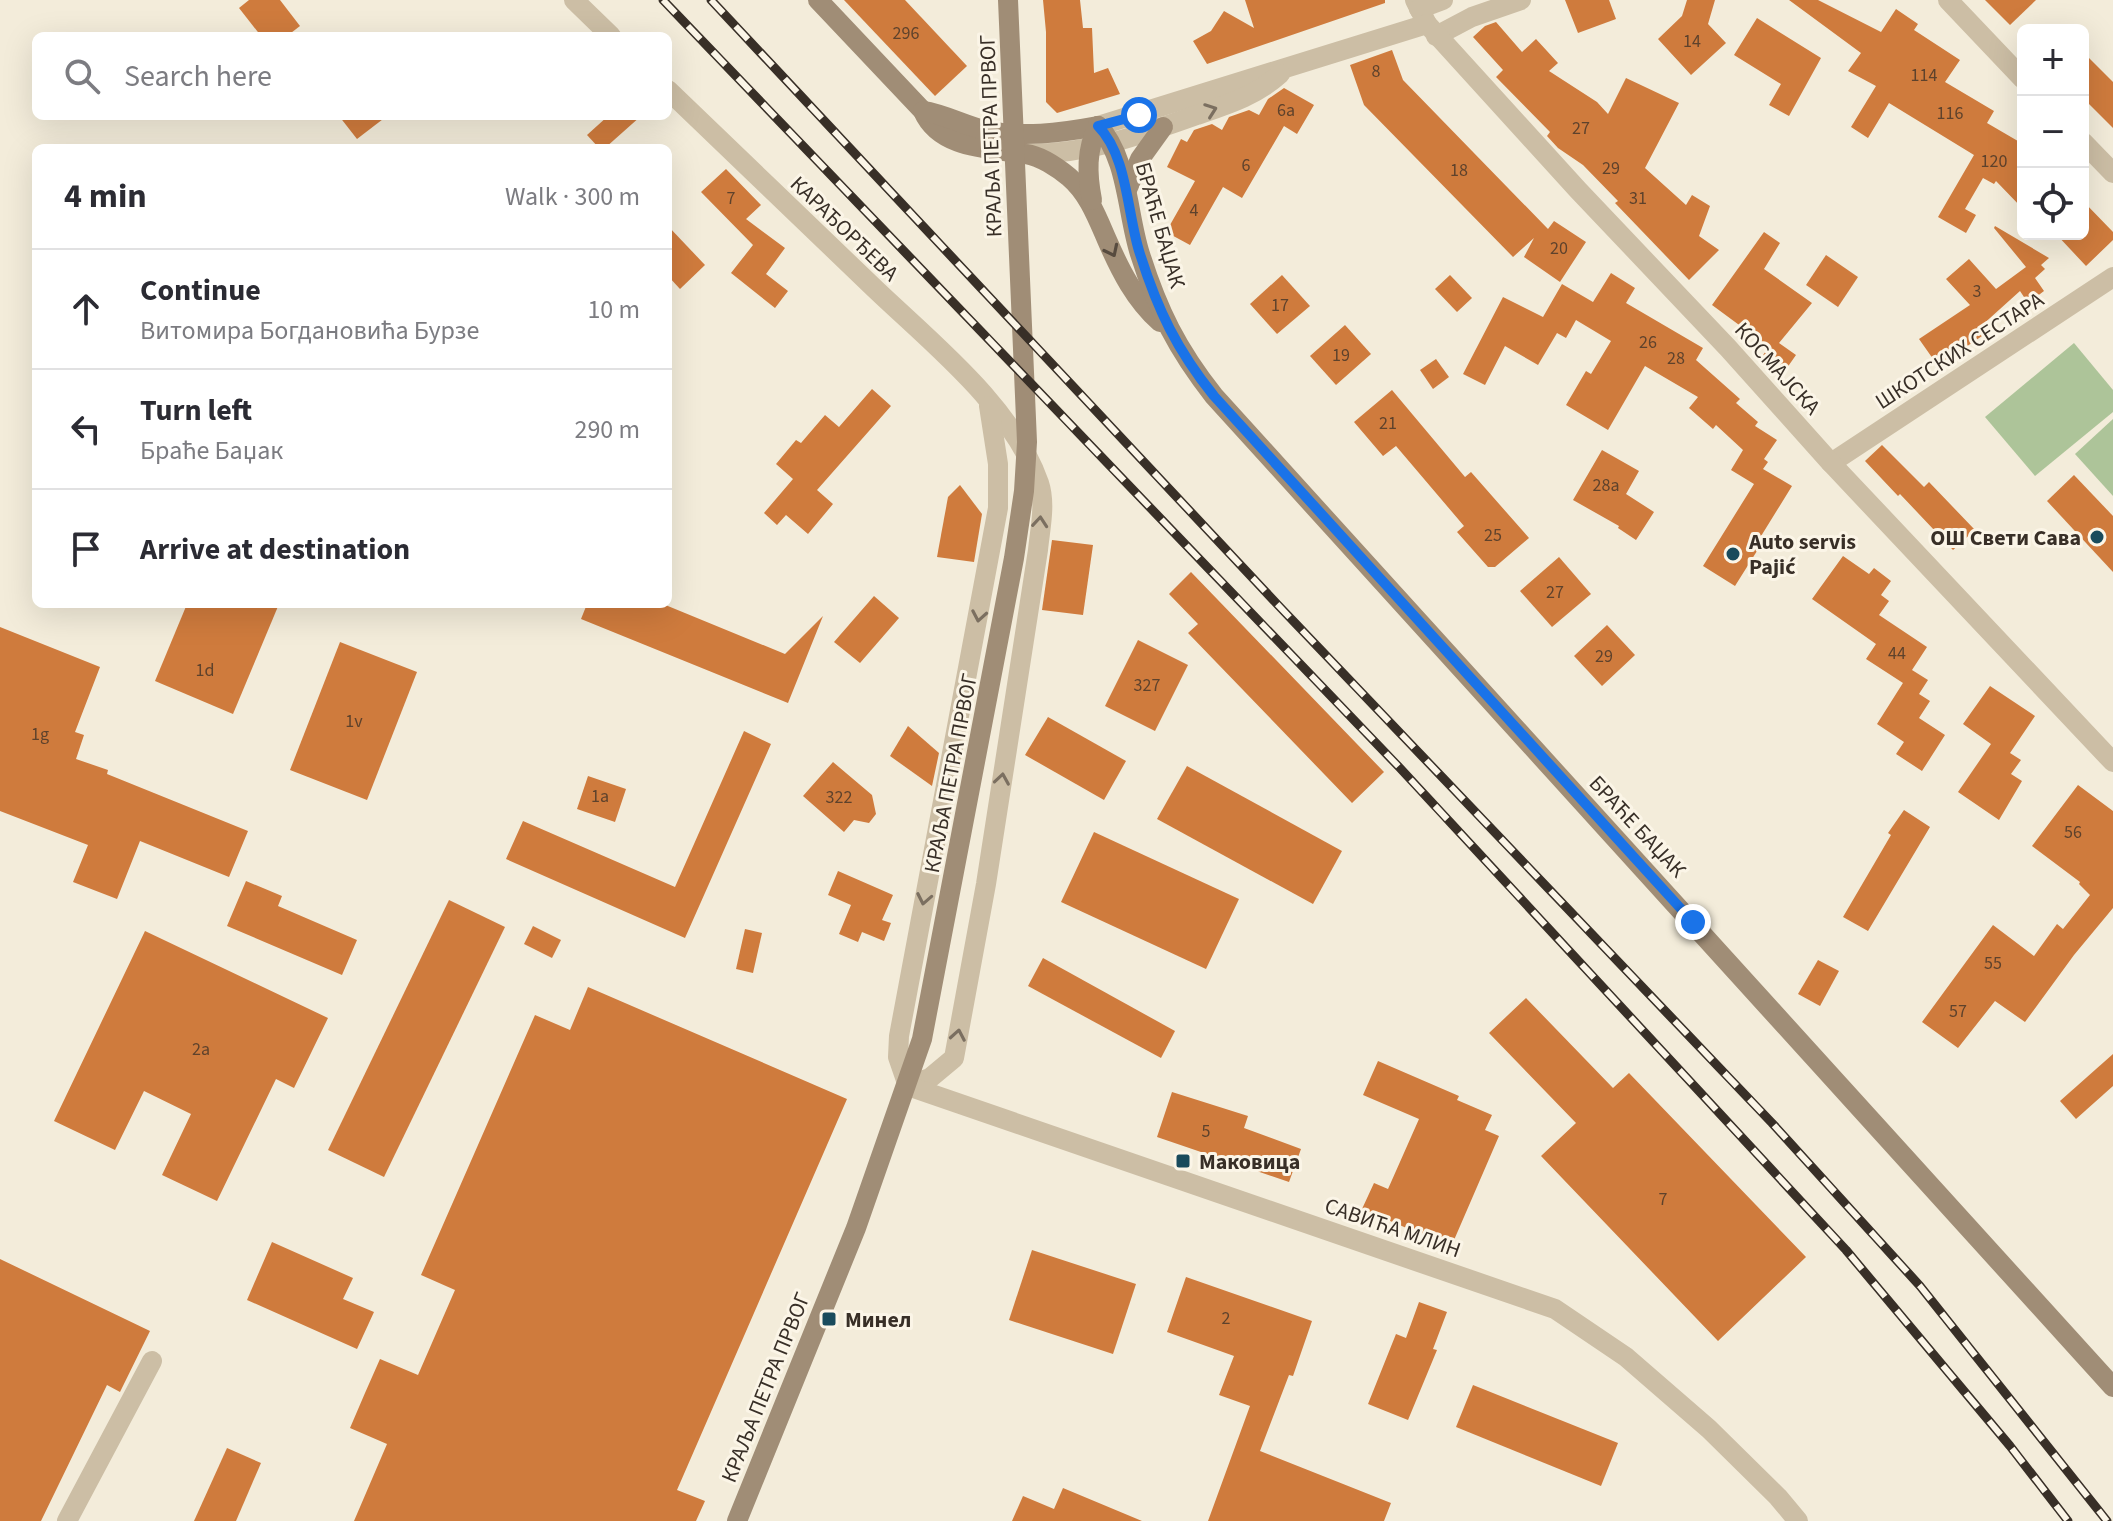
<!DOCTYPE html>
<html lang="en">
<head>
<meta charset="utf-8">
<style>
  body { margin:0; font-family:"Source Sans 3",sans-serif; background:#f7f7f7; color:#2b2b33 }
  .controls { position:absolute; right:24px; top:24px; display:grid; overflow:hidden; border-radius:12px; box-shadow:0 8px 32px #0002 }
  .controls button { width:72px; height:72px; display:grid; place-items:center; padding:0; border:0; border-bottom:2px solid #e1e1e2; background:#fff; color:#2b2b33; font:40px sans-serif }
  .stop { position:absolute; width:24px; height:24px; margin:-18px; border:6px solid #1a73e8; border-radius:50%; background:#fff }
  .stop.end { background:#1a73e8; border-color:#fff; box-shadow:0 2px 8px #0008 }
  .list { margin:0; padding:0; list-style:none }
  h2 { display:flex; justify-content:space-between; align-items:center; height:104px; margin:0; padding:0 32px; font-size:34px }
  h2 small { font-size:26px; font-weight:400; color:#7c7c81 }
  .list li { display:grid; grid-template-columns:52px 1fr auto; gap:24px; align-items:center; box-sizing:border-box; height:120px; padding:0 32px; border-top:2px solid #e1e1e2 }
  .list b { display:block; font-size:30px; white-space:nowrap }
  .list p { margin:0; font-size:26px; white-space:nowrap; color:#7c7c81 }
  .list em { font-size:26px; font-style:normal; color:#7c7c81 }
  .icon { flex:none; width:44px; height:44px; fill:none; stroke:currentColor; stroke-width:2; stroke-linecap:round; stroke-linejoin:round }
  .map { position:relative; flex:none; width:2113px; height:1521px; overflow:hidden }
  .search { position:absolute; background:#fff; box-shadow:0 8px 32px #0002; left:32px; top:32px; width:640px; height:88px; display:flex; align-items:center; gap:20px; box-sizing:border-box; padding:0 28px; border-radius:12px; color:#7c7c81; font-size:30px }
  .panel { position:absolute; background:#fff; box-shadow:0 8px 32px #0002; left:32px; top:144px; width:640px; height:464px; border-radius:12px }
  .map>svg:first-child { display:block }
  .green { fill:#adc499 }
  .building { fill:#cf7b3d }
  .lines { fill:none; stroke-linecap:round; stroke-linejoin:round }
  .minor { stroke:#ccbea5; stroke-width:20 }
  .tertiary { stroke:#ccbea5; stroke-width:20 }
  .secondary { stroke:#a08d76; stroke-width:20 }
  .rail-casing { stroke:#382f27; stroke-width:9 }
  .rail { stroke:#fbf5e7; stroke-width:6; stroke-dasharray:18; stroke-linecap:butt }
  .oneway { stroke:#7b6f60 }
  .oneway2 { stroke:#574b3f }
  .route { stroke:#1a73e8; stroke-width:10 }
  .poi-dot { fill:#194b5c; stroke:#fbf5e7; stroke-width:3 }
  .labels { text-anchor:middle; stroke-width:6; stroke-linejoin:round; paint-order:stroke }
  .number-label { font-size:18px; fill:#5e422c }
  .street-label { font-size:22px; fill:#382f27; stroke:#fbf5e7 }
  .poi-label { font-size:22px; font-weight:bold; fill:#382f27; stroke:#fbf5e7; text-anchor:start }
</style>
</head>
<body>
<div class="map">
<svg width="2113" height="1521" viewBox="0 0 2113 1521">
  <rect width="100%" height="100%" fill="#f3ecda"/>
  <g class="green">
    <polygon points="2074,343 2113,390 2113,412 2035,476 1985,417"/>
    <polygon points="2113,419 2113,496 2075,454"/>
  </g>
  <g class="building">
    <polygon points="249,0 280,0 300,26 287,36 261,36 239,8"/>
    <polygon points="844,0 905,0 967,66 935,96"/>
    <polygon points="1043,0 1080,0 1083,28 1092,28 1094,73 1108,68 1120,94 1057,113 1046,102 1046,32"/>
    <polygon points="1245,0 1385,0 1385,3 1207,64 1193,41 1211,31 1224,11 1254,28"/>
    <polygon points="1565,0 1609,0 1616,19 1578,33"/>
    <polygon points="1687,0 1715,0 1708,24 1726,43 1691,75 1658,39 1682,16"/>
    <polygon points="1789,0 1818,0 1881,32 1896,9 1918,24 1914,30 1960,60 1945,82 1994,111 1987,123 2023,144 2023,209 1996,181 1994,184 1983,178 1965,209 1976,215 1966,233 1938,217 1974,155 1889,103 1868,138 1851,127 1876,86 1848,71 1861,53"/>
    <polygon points="1985,0 2036,0 2010,25"/>
    <polygon points="1757,18 1821,58 1789,116 1769,105 1781,84 1734,55"/>
    <polygon points="1496,22 1522,52 1536,39 1558,63 1549,71 1597,102 1608,114 1626,78 1679,103 1645,168 1686,205 1692,195 1710,206 1699,236 1719,250 1689,280 1615,203 1618,201 1583,165 1558,148 1547,136 1550,132 1496,77 1503,70 1473,37 1485,26"/>
    <polygon points="1392,50 1403,80 1548,229 1554,221 1586,242 1560,282 1524,257 1534,238 1513,257 1364,105 1350,65"/>
    <polygon points="2083,52 2113,82 2113,128 2083,98"/>
    <polygon points="1284,88 1314,105 1297,134 1284,126 1242,198 1223,187 1190,245 1166,232 1195,181 1167,167 1181,139 1187,142 1194,130 1212,124 1222,130 1229,117 1249,110 1259,115 1268,99"/>
    <polygon points="339,116 387,116 357,139"/>
    <polygon points="608,116 641,116 605,148 599,148 587,135"/>
    <polygon points="726,169 761,205 746,219 785,248 766,274 788,291 775,308 731,273 753,245 701,192"/>
    <polygon points="2083,201 2113,232 2113,240 2086,266 2056,234 2083,234"/>
    <polygon points="668,226 705,265 680,289 668,276"/>
    <polygon points="1995,226 2049,258 2041,265 2045,269 2035,278 2044,291 2028,303 2020,291 1980,327 1985,334 1938,366 1919,339 1970,305 1946,279 1969,259 1996,289 2026,267 1994,228"/>
    <polygon points="1764,232 1780,243 1764,269 1812,303 1779,343 1796,355 1782,375 1760,359 1769,347 1712,305"/>
    <polygon points="1826,255 1858,277 1838,307 1806,285"/>
    <polygon points="1611,273 1635,288 1626,303 1703,348 1696,360 1740,399 1736,403 1758,422 1755,426 1777,440 1764,459 1768,462 1763,469 1792,486 1758,541 1762,543 1735,586 1703,566 1754,484 1731,470 1743,450 1716,425 1713,429 1689,408 1698,397 1645,366 1608,430 1566,405 1586,371 1591,374 1611,341 1576,320 1566,338 1557,333 1538,365 1505,346 1485,385 1463,374 1503,297 1543,317 1562,284 1593,302"/>
    <polygon points="1282,275 1310,306 1277,334 1250,304"/>
    <polygon points="1450,275 1472,298 1457,312 1435,289"/>
    <polygon points="1345,325 1371,354 1336,385 1310,356"/>
    <polygon points="1436,359 1449,377 1433,389 1420,370"/>
    <polygon points="872,389 891,406 817,490 833,504 808,534 786,515 777,525 764,513 793,479 776,464 796,440 801,443 825,415 839,427"/>
    <polygon points="1392,390 1465,477 1471,472 1529,538 1495,567 1488,567 1457,532 1464,526 1396,446 1383,456 1354,422"/>
    <polygon points="1882,445 1924,487 1929,482 1975,530 1953,550 1900,494 1898,496 1865,461"/>
    <polygon points="1602,450 1639,471 1626,494 1654,512 1636,540 1618,528 1619,526 1573,500"/>
    <polygon points="2074,475 2113,516 2113,572 2047,501"/>
    <polygon points="960,485 982,514 974,562 937,557 948,497"/>
    <polygon points="1052,540 1093,545 1083,615 1042,610"/>
    <polygon points="1843,556 1869,574 1874,568 1891,581 1881,595 1889,601 1879,615 1927,647 1912,670 1928,680 1919,694 1930,701 1919,718 1945,735 1922,771 1896,754 1904,742 1877,724 1908,675 1903,683 1866,659 1876,644 1812,599"/>
    <polygon points="1559,557 1591,594 1552,627 1520,591"/>
    <polygon points="1191,572 1384,772 1352,803 1188,633 1198,624 1169,594"/>
    <polygon points="874,596 899,618 860,663 834,642"/>
    <polygon points="187,604 279,604 233,714 155,681"/>
    <polygon points="587,604 663,604 785,654 823,616 788,703 581,619"/>
    <polygon points="1607,625 1635,655 1602,686 1574,656"/>
    <polygon points="0,627 100,667 75,732 84,735 76,759 108,770 107,774 248,831 229,877 140,841 117,899 73,882 88,845 0,811"/>
    <polygon points="1138,640 1188,665 1155,731 1105,706"/>
    <polygon points="340,642 417,672 367,800 290,770"/>
    <polygon points="1990,686 2035,716 2010,753 2021,760 2011,774 2022,781 1999,820 1958,792 1991,744 1963,724"/>
    <polygon points="1048,717 1126,761 1104,800 1025,755"/>
    <polygon points="908,726 939,753 932,786 890,756"/>
    <polygon points="744,731 771,744 685,938 506,859 523,821 675,887"/>
    <polygon points="833,762 872,795 876,814 869,823 854,820 844,832 803,796"/>
    <polygon points="1187,766 1342,851 1313,904 1157,819"/>
    <polygon points="588,776 626,789 615,822 577,809"/>
    <polygon points="2078,785 2113,811 2113,908 2074,955 2025,1022 1995,1001 1958,1048 1922,1022 1993,925 2034,956 2057,924 2063,929 2090,895 2079,884 2080,882 2032,846"/>
    <polygon points="1904,810 1930,827 1868,931 1843,917 1891,835 1888,833"/>
    <polygon points="1094,832 1239,899 1206,969 1061,902"/>
    <polygon points="838,871 893,895 882,920 891,923 884,941 862,932 858,942 839,934 851,905 828,895"/>
    <polygon points="246,881 282,896 278,906 357,940 342,975 227,926"/>
    <polygon points="449,900 505,927 384,1177 328,1150"/>
    <polygon points="533,926 561,940 552,958 524,944"/>
    <polygon points="745,929 762,933 753,973 736,969"/>
    <polygon points="145,931 328,1018 294,1088 276,1079 217,1201 162,1175 191,1114 144,1091 115,1150 54,1121"/>
    <polygon points="1043,958 1175,1031 1161,1058 1028,986"/>
    <polygon points="1818,960 1839,971 1820,1006 1798,994"/>
    <polygon points="588,987 847,1099 677,1490 705,1501 696,1521 354,1521 387,1444 350,1428 365,1393 380,1359 418,1375 455,1290 421,1275 535,1015 570,1030"/>
    <polygon points="1526,998 1613,1088 1629,1073 1806,1257 1718,1341 1541,1156 1576,1123 1489,1033"/>
    <polygon points="2113,1054 2113,1086 2076,1119 2060,1101"/>
    <polygon points="1378,1061 1459,1096 1457,1100 1492,1115 1485,1130 1499,1136 1451,1247 1362,1209 1374,1183 1388,1189 1419,1119 1363,1095"/>
    <polygon points="1172,1092 1248,1116 1244,1128 1301,1149 1289,1182 1157,1137"/>
    <polygon points="272,1242 353,1278 343,1299 374,1312 357,1349 247,1300"/>
    <polygon points="1032,1250 1136,1284 1113,1354 1009,1320"/>
    <polygon points="0,1259 150,1331 120,1392 107,1385 41,1521 0,1521"/>
    <polygon points="1186,1277 1312,1321 1293,1376 1289,1375 1260,1451 1391,1503 1384,1521 1208,1521 1250,1406 1219,1395 1234,1356 1167,1332"/>
    <polygon points="1419,1302 1447,1312 1433,1349 1437,1350 1408,1420 1368,1404 1396,1334 1406,1338"/>
    <polygon points="1473,1385 1618,1443 1601,1486 1456,1427"/>
    <polygon points="227,1448 261,1463 236,1521 194,1521"/>
    <polygon points="1063,1488 1142,1521 1012,1521 1023,1496 1054,1509"/>
  </g>
  <g class="lines">
    <g class="minor">
      <polyline points="574,0 611,36"/>
      <polyline points="1415,0 1427,24"/>
      <polyline points="1948,0 2023,79"/>
      <polyline points="1419,9 1443,0"/>
      <polyline points="1436,36 1472,17 1521,0"/>
      <path d="M668,90C736,155 803,220 871,285C929,341 1012,405 1039,483C1046,504 1040,529 1038,550L986,884L954,1058L930,1078L908,1086"/>
      <polyline points="2083,142 2113,173"/>
      <polyline points="1831,463 2113,277"/>
      <polyline points="908,1086 1555,1309 1626,1357 1709,1429 1778,1497 1798,1521"/>
      <polyline points="908,1086 898,1057 899,1036 998,508 998,464 989,406"/>
      <polyline points="67,1521 152,1361"/>
    </g>
    <g class="tertiary">
      <polyline points="1098,126 1427,24 1578,190 1728,348 1831,463 2113,762"/>
      <path d="M1028,154C1088,154 1141,135 1197,115C1226,105 1256,96 1280,74"/>
    </g>
    <g class="secondary">
      <path d="M818,0L923,111C940,150 991,148 1026,154C1040,156 1058,168 1069,177C1088,193 1097,217 1107,240C1120,270 1135,300 1160,322"/>
      <path d="M923,111C944,114 963,125 984,130C1022,138 1060,133 1098,126"/>
      <path d="M1098,126C1128,157 1127,214 1140,254C1158,311 1177,349 1214,396L2113,1387"/>
      <polyline points="1127,190 1140,159 1163,127"/>
      <path d="M1092,200C1087,174 1086,150 1098,126"/>
      <polyline points="737,1521 856,1228 922,1039 1014,558 1024,491 1027,442 1008,0"/>
    </g>
    <defs>
      <g id="rail">
        <polyline points="663,0 1399,767 1846,1250 2010,1446 2068,1521"/>
        <polyline points="711,0 1277,604 1772,1123 1920,1286 2107,1521"/>
      </g>
    </defs>
    <use href="#rail" class="rail-casing"/>
    <use href="#rail" class="rail"/>
  </g>
  <defs><path id="oneway-chevron" d="M-2-3.5L2.5 0L-2 3.5" fill="none" stroke-width="1.6" stroke-linecap="round" stroke-linejoin="round" transform="scale(2)"/></defs>
  <g class="oneway">
    <use href="#oneway-chevron" transform="translate(1211 110) rotate(-20)"/>
    <use href="#oneway-chevron" transform="translate(1040 522) rotate(-85)"/>
    <use href="#oneway-chevron" transform="translate(979 616) rotate(100)"/>
    <use href="#oneway-chevron" transform="translate(1002 779) rotate(-81)"/>
    <use href="#oneway-chevron" transform="translate(924 899) rotate(101)"/>
    <use href="#oneway-chevron" transform="translate(958 1035) rotate(-80)"/>
  </g>
  <use class="oneway2" href="#oneway-chevron" transform="translate(1112 251) rotate(64)"/>
  <g class="lines">
    <path class="route" d="M1139,115L1098,126C1128,156 1127,215 1140,254C1158,311 1177,350 1214,396L1693,922"/>
  </g>
  <g class="poi-dot">
    <circle cx="2097" cy="537" r="8"/>
    <circle cx="1733" cy="554" r="8"/>
    <rect x="1175" y="1153" width="16" height="16" rx="4"/>
    <rect x="821" y="1311" width="16" height="16" rx="4"/>
  </g>
  <g class="labels">
    <g class="number-label">
      <text x="906" y="39">296</text>
      <text x="1692" y="47">14</text>
      <text x="1376" y="77">8</text>
      <text x="1924" y="81">114</text>
      <text x="1286" y="116">6a</text>
      <text x="1950" y="119">116</text>
      <text x="1581" y="134">27</text>
      <text x="1994" y="167">120</text>
      <text x="1246" y="171">6</text>
      <text x="1611" y="174">29</text>
      <text x="1459" y="176">18</text>
      <text x="731" y="204">7</text>
      <text x="1638" y="204">31</text>
      <text x="1194" y="216">4</text>
      <text x="1559" y="254">20</text>
      <text x="1977" y="297">3</text>
      <text x="1280" y="311">17</text>
      <text x="1648" y="348">26</text>
      <text x="1341" y="361">19</text>
      <text x="1676" y="364">28</text>
      <text x="1388" y="429">21</text>
      <text x="1606" y="491">28a</text>
      <text x="1493" y="541">25</text>
      <text x="1555" y="598">27</text>
      <text x="1897" y="659">44</text>
      <text x="1604" y="662">29</text>
      <text x="205" y="676">1d</text>
      <text x="1147" y="691">327</text>
      <text x="354" y="727">1v</text>
      <text x="40" y="740">1g</text>
      <text x="600" y="802">1a</text>
      <text x="839" y="803">322</text>
      <text x="2073" y="838">56</text>
      <text x="1993" y="969">55</text>
      <text x="1958" y="1017">57</text>
      <text x="201" y="1055">2a</text>
      <text x="1206" y="1137">5</text>
      <text x="1663" y="1205">7</text>
      <text x="1226" y="1324">2</text>
    </g>
    <g class="street-label">
      <text transform="translate(990 136) rotate(-92)" y="8">КРАЉА ПЕТРА ПРВОГ</text>
      <text transform="translate(1161 225) rotate(74)" y="8">БРАЋЕ БАЏАК</text>
      <text transform="translate(845 228) rotate(44)" y="8">КАРАЂОРЂЕВА</text>
      <text transform="translate(1959 350) rotate(-33)" y="8">ШКОТСКИХ СЕСТАРА</text>
      <text transform="translate(1778 368) rotate(48)" y="8">КОСМАЈСКА</text>
      <text transform="translate(950 773) rotate(-79)" y="8">КРАЉА ПЕТРА ПРВОГ</text>
      <text transform="translate(1638 826) rotate(47)" y="8">БРАЋЕ БАЏАК</text>
      <text transform="translate(1393 1227) rotate(19)" y="8">САВИЋА МЛИН</text>
      <text transform="translate(765 1387) rotate(-68)" y="8">КРАЉА ПЕТРА ПРВОГ</text>
    </g>
    <g class="poi-label">
      <text x="2081" y="545" text-anchor="end">ОШ Свети Сава</text>
      <text x="1749" y="549">Auto servis<tspan x="1749" dy="25">Pajić</tspan></text>
      <text x="1199" y="1169">Маковица</text>
      <text x="845" y="1327">Минел</text>
    </g>
  </g>
</svg>
<div class="controls">
<button>+</button>
<button>−</button>
<button><svg class="icon" aria-label="locate" viewBox="0 0 24 24"><circle cx="12" cy="12" r="6"/><path d="M12 2v4M12 18v4M2 12h4M18 12h4"/></svg></button>
</div>
<div class="stop" style="left:1139px;top:115px"></div>
<div class="stop end" style="left:1693px;top:922px"></div>
<div class="search"><svg class="icon" aria-label="search" viewBox="0 0 24 24"><circle cx="10" cy="10" r="6"/><path d="M15 15l6 6"/></svg>Search here</div>
<section class="panel">
<h2>4 min<small>Walk · 300 m</small></h2>
<ul class="list">
<li><svg class="icon" aria-label="ahead" viewBox="0 0 24 24"><path d="M12 20V5M6 11l6-6 6 6"/></svg><div><b>Continue</b><p>Витомира Богдановића Бурзе</p></div><em>10 m</em></li>
<li><svg class="icon" aria-label="left" viewBox="0 0 24 24"><path d="M17 20v-9H6M10 6l-5 5 5 5"/></svg><div><b>Turn left</b><p>Браће Баџак</p></div><em>290 m</em></li>
<li><svg class="icon" aria-label="arrive" viewBox="0 0 24 24"><path d="M6 21V4h12l-3 4 3 4H6"/></svg><div><b>Arrive at destination</b></div></li>
</ul>
</section>
</div>
</body>
</html>
